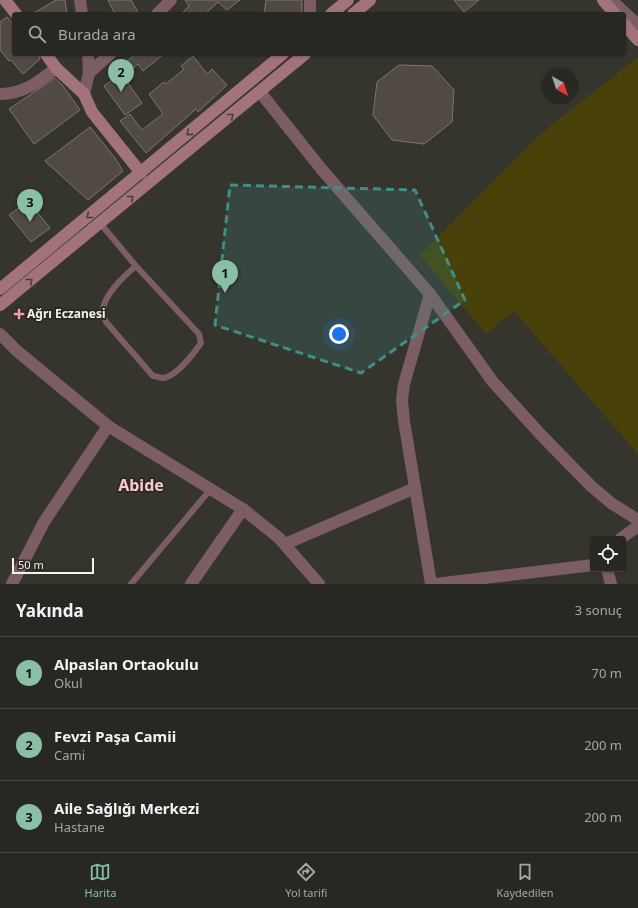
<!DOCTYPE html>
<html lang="tr">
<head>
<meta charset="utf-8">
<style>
  body { margin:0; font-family:"Noto Sans",sans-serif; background:#30302a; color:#f1f3f6 }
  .controls { position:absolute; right:12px; bottom:12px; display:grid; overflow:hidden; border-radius:4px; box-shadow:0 1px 3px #0004 }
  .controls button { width:36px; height:36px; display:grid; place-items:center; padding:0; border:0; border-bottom:1px solid #444440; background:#282822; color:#f1f3f6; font:20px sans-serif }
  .compass { position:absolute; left:542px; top:68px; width:36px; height:36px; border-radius:50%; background:#282822; box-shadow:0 1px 3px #0004; rotate:141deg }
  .scale { position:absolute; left:12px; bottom:10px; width:82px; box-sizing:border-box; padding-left:4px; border:2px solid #f3f3ed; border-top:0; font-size:11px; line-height:14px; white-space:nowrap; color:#f3f3ed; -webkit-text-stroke:3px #2c2b23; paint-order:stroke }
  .you { position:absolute; left:339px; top:334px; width:14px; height:14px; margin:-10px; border:3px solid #fff; border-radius:50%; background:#1a73e8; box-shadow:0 0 0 6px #1a73e833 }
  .badge { display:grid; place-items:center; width:26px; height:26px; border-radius:50%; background:#8abfa5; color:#111; font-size:13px; font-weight:700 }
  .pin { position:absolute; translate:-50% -33px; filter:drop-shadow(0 1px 2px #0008) }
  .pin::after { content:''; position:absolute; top:21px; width:14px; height:12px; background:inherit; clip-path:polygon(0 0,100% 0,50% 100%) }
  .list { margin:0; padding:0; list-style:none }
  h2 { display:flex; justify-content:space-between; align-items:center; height:52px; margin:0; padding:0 16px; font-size:17px }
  h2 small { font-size:13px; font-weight:400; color:#a5a6a5 }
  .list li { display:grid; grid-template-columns:26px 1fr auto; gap:12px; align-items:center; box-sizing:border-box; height:72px; padding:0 16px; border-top:1px solid #444440 }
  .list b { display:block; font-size:15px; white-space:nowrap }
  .list p { margin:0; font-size:13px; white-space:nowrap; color:#a5a6a5 }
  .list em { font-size:13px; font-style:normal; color:#a5a6a5 }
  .icon { flex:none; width:22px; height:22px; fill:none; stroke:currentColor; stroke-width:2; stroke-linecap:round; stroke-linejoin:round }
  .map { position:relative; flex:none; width:638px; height:584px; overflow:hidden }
  .search { position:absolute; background:#282822; box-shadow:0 1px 3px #0004; left:12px; right:12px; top:12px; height:44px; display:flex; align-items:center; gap:10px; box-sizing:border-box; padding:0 14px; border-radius:4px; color:#a5a6a5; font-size:15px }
  .sheet { height:268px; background:#282822 }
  nav { display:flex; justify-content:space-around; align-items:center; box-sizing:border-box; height:56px; border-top:1px solid #444440; background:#282822; font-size:11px; color:#a5a6a5 }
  nav a { display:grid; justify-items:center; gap:2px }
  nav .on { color:#8abfa5 }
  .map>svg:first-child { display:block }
  .green { fill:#49410a }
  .building { fill:#514944; stroke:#7d746f }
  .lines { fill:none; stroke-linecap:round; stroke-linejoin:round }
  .lane { stroke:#7c5d63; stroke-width:6 }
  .street { stroke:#7c5d63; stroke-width:12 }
  .secondary { stroke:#a3737c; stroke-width:12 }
  .oneway { stroke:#4a3d39 }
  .marked { fill:#3d8f87; fill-opacity:0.2; stroke:#3d8f87; stroke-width:3; stroke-dasharray:8 5; stroke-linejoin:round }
  .poi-dot { fill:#f29ab0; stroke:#2c2b23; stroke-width:1.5 }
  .labels { text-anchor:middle; stroke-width:4; stroke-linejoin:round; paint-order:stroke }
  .poi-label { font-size:12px; font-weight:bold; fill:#f3f3ed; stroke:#2c2b23; text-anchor:start }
  .district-label { font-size:16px; font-weight:bold; fill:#f9c6d2; stroke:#2c2b23 }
</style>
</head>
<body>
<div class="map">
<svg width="638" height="584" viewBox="0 0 638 584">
  <rect width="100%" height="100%" fill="#36352d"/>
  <polygon class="green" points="638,57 638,454 514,311 486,334 420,255 538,136"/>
  <g class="building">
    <polygon points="56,0 65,0 67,14 32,14"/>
    <polygon points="108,0 131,0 139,14 115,14"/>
    <polygon points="185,0 240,0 227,10 218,2 205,14 181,14 189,6"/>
    <polygon points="266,0 302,0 302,14 264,14"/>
    <polygon points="454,0 479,0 464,12"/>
    <polygon points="7,17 14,25 14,54 39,54 40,59 23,74 11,60 9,61 0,50 0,22"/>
    <polygon points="136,54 164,54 143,71 138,64 123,76 142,103 125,115 104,86 115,78 110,71 120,59 123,64"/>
    <polygon points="193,56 207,74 212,69 227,85 198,112 196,109 146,153 120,121 130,114 142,130 163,114 149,94 164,82 166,84 184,69 181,66"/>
    <polygon points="399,65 432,66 454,90 452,122 424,144 392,140 373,115 377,82"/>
    <polygon points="55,78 63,86 80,110 34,144 9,109"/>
    <polygon points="90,127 115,158 123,171 88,200 45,161"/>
    <polygon points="28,201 50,228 31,242 9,215"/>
  </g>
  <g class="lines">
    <g class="lane">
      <path d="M100,223L136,266L199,334L201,343C194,353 176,377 163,378C160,378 156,376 153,376L106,322C105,319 103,316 103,313C101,297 125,275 136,266"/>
      <polyline points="131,584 210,490"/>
    </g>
    <g class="street">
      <polyline points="80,0 82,14"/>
      <polyline points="310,0 310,14"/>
      <polyline points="611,0 638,25"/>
      <polyline points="157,14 171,0"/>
      <polyline points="89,73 110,54"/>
      <polyline points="260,92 323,171 430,294 493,382 543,437 591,486 611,503 638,520"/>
      <path d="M0,94C23,94 39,82 56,68"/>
      <polyline points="84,94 89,73 88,54"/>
      <polyline points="430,294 404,384 402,400 404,421 431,584"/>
      <polyline points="0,334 17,351 108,426 243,509 279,538 319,584"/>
      <polyline points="620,539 638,526"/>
      <polyline points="285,544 415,488"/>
      <polyline points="607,569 611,584"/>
      <polyline points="12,584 44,522 108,426"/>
      <polyline points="191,584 243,509"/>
      <polyline points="435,584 593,565"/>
    </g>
    <g class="secondary">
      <polyline points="5,0 16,14"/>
      <polyline points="603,0 615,14"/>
      <polyline points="331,14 348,0"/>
      <polyline points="353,14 370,0"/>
      <polyline points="624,24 638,40"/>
      <polyline points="46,54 56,68 84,94 92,112 141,173"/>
      <polyline points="0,289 283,54"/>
      <polyline points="0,305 305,54"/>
    </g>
  </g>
  <defs><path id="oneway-chevron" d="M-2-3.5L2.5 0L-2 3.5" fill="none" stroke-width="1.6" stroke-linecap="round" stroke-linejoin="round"/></defs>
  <g class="oneway">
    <use href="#oneway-chevron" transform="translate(231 116) rotate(-39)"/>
    <use href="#oneway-chevron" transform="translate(189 133) rotate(140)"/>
    <use href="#oneway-chevron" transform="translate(131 198) rotate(-39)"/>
    <use href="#oneway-chevron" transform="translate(89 216) rotate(141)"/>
    <use href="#oneway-chevron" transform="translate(30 281) rotate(-39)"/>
  </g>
  <path class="marked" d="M230,185L415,190L465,300L361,373L215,325Z"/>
  <path class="poi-dot" d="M17 308h4v4h4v4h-4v4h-4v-4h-4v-4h4z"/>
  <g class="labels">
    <g class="poi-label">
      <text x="27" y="318">Ağrı Eczanesi</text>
    </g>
    <g class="district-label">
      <text x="141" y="491">Abide</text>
    </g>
  </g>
</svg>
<div class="controls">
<button><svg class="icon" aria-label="locate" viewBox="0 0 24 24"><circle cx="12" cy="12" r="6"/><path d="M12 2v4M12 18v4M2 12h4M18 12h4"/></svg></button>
</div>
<svg class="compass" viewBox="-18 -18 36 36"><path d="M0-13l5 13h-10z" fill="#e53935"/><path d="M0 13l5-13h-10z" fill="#a5a6a5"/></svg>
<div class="scale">50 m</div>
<div class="you"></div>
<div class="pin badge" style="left:225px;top:293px">1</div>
<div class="pin badge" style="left:121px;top:92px">2</div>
<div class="pin badge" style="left:30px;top:222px">3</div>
<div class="search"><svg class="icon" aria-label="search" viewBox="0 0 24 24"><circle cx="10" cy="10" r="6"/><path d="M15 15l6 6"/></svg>Burada ara</div>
</div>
<section class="sheet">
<h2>Yakında<small>3 sonuç</small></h2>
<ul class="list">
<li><span class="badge">1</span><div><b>Alpaslan Ortaokulu</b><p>Okul</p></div><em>70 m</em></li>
<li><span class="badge">2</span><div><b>Fevzi Paşa Camii</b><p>Cami</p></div><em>200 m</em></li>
<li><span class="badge">3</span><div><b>Aile Sağlığı Merkezi</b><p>Hastane</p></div><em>200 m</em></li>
</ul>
</section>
<nav>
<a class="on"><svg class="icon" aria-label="map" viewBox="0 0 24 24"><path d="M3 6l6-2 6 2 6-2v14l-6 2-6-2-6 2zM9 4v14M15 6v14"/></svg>Harita</a>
<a><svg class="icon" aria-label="directions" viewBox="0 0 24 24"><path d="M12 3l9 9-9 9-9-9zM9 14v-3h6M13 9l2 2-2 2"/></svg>Yol tarifi</a>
<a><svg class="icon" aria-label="saved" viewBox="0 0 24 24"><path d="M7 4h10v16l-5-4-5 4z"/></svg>Kaydedilen</a>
</nav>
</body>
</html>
